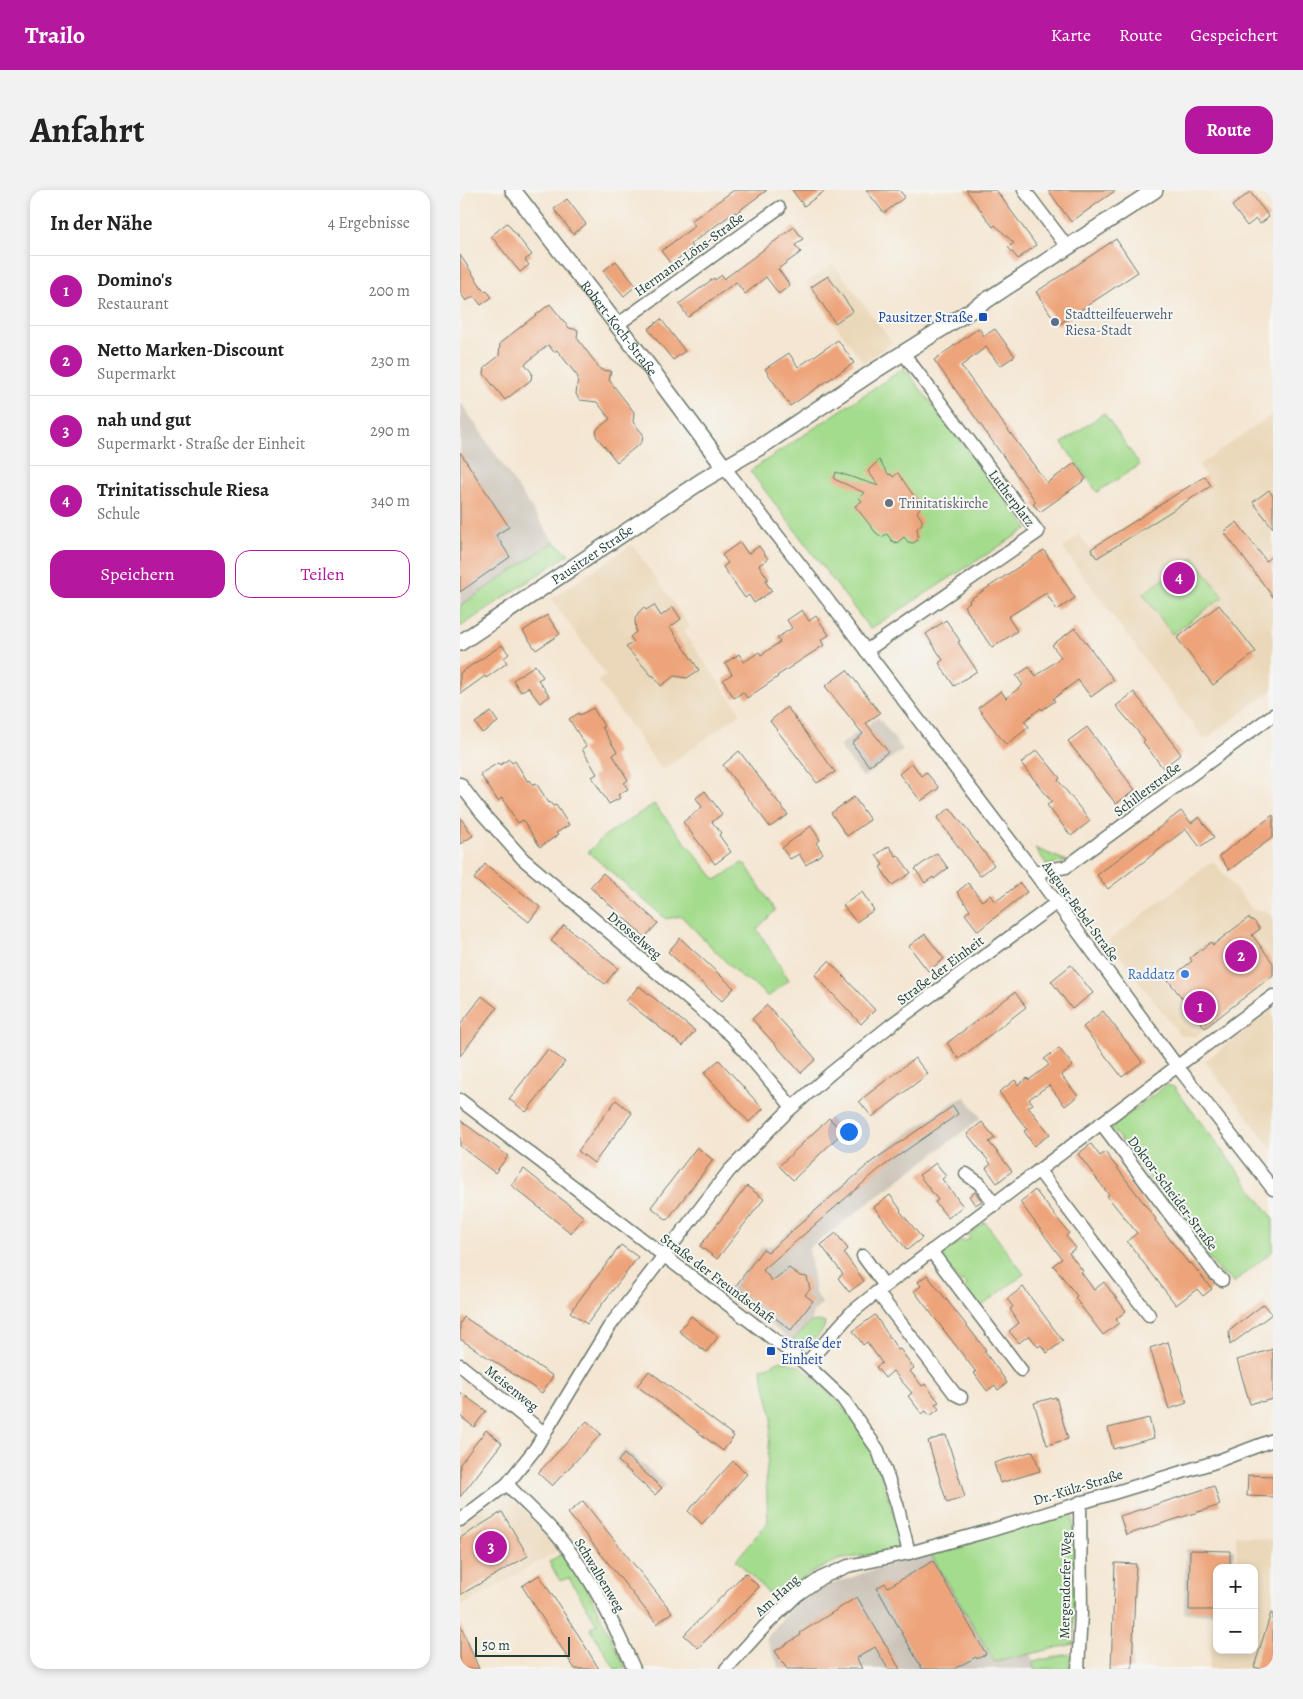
<!DOCTYPE html>
<html lang="de">
<head>
<meta charset="utf-8">
<style>
  body { margin:0; font-family:Alegreya,serif; background:#f2f2f2; color:#222 }
  .controls { position:absolute; right:15px; bottom:15px; display:grid; overflow:hidden; border-radius:10px; box-shadow:0 2px 8px #0003 }
  .controls button { width:45px; height:45px; display:grid; place-items:center; padding:0; border:0; border-bottom:1px solid #e0e0e0; background:#fff; color:#222; font:25px sans-serif }
  .scale { position:absolute; left:15px; bottom:12px; width:95px; box-sizing:border-box; padding-left:5px; border:2px solid #1f3d34; border-top:0; font-size:14px; line-height:18px; white-space:nowrap; color:#1f3d34; -webkit-text-stroke:4px #f6f6f2; paint-order:stroke }
  .you { position:absolute; left:388px; top:941px; width:18px; height:18px; margin:-12px; border:4px solid #fff; border-radius:50%; background:#1a73e8; box-shadow:0 0 0 8px #1a73e833 }
  .badge { display:grid; place-items:center; width:32px; height:32px; border-radius:50%; background:#b5179e; color:#fff; font-size:16px; font-weight:700 }
  .pin { position:absolute; translate:-50% -50%; border:2px solid #fff; box-shadow:0 1px 5px #0006 }
  .list { margin:0; padding:0; list-style:none }
  h2 { display:flex; justify-content:space-between; align-items:center; height:65px; margin:0; padding:0 20px; font-size:21px }
  h2 small { font-size:16px; font-weight:400; color:#767676 }
  .list li { display:grid; grid-template-columns:32px 1fr auto; gap:15px; align-items:center; box-sizing:border-box; height:70px; padding:0 20px; border-top:1px solid #e0e0e0 }
  .list b { display:block; font-size:19px; white-space:nowrap }
  .list p { margin:0; font-size:16px; white-space:nowrap; color:#767676 }
  .list em { font-size:16px; font-style:normal; color:#767676 }
  .actions { display:flex; gap:10px; padding:15px 20px }
  .actions a { flex:1; padding:11px 0; border:1px solid #b5179e; border-radius:15px; text-align:center; font-size:18px; color:#b5179e }
  .actions .main { background:#b5179e; color:#fff }
  .map { position:relative; flex:none; width:813px; height:1479px; overflow:hidden; border-radius:15px }
  header { display:flex; align-items:center; gap:30px; box-sizing:border-box; height:70px; padding:0 25px; background:#b5179e; color:#fff }
  header strong { font-size:24px }
  nav { display:flex; gap:28px; margin-inline-start:auto; font-size:18px }
  .intro { display:flex; align-items:center; justify-content:space-between; box-sizing:border-box; height:120px; padding:0 30px }
  h1 { margin:0; font-size:35px }
  .button { padding:12px 22px; border-radius:15px; background:#b5179e; color:#fff; font-size:18px; font-weight:700 }
  main { display:flex; gap:30px; padding:0 30px }
  aside { flex:1; background:#fff; border-radius:15px; box-shadow:0 2px 8px #0003 }
  .map>svg:first-child { display:block }
  .built { fill:#ebd8ba }
  .industrial { fill:#cbc3b8 }
  .green { fill:#a4dc8d; stroke:#628c60 }
  .building { fill:#eea47a }
  .lines { fill:none; stroke-linecap:round; stroke-linejoin:round }
  .minor-casing { stroke:#6a786b; stroke-width:15 }
  .tertiary-casing { stroke:#6a786b; stroke-width:18 }
  .minor { stroke:#fff; stroke-width:12 }
  .tertiary { stroke:#fff; stroke-width:15 }
  .transit-dot { fill:#1a4fb4; stroke:#f6f6f2; stroke-width:2 }
  .service-dot { fill:#5c6f8a; stroke:#f6f6f2; stroke-width:2 }
  .worship-dot { fill:#6b7280; stroke:#f6f6f2; stroke-width:2 }
  .shop-dot { fill:#3f7fe0; stroke:#f6f6f2; stroke-width:2 }
  .labels { text-anchor:middle; stroke-width:4; stroke-linejoin:round; paint-order:stroke }
  .street-label { font-size:14px; fill:#1f3d34; stroke:#f6f6f2 }
  .service-label { font-size:14px; fill:#4e5e75; stroke:#f6f6f2; text-anchor:start }
  .transit-label { font-size:14px; fill:#164399; stroke:#f6f6f2; text-anchor:end }
  .worship-label { font-size:14px; fill:#5b616d; stroke:#f6f6f2; text-anchor:start }
  .shop-label { font-size:14px; fill:#366cbe; stroke:#f6f6f2; text-anchor:end }
</style>
</head>
<body>
<header>
<strong>Trailo</strong>
<nav><a>Karte</a><a>Route</a><a>Gespeichert</a></nav>
</header>
<div class="intro"><h1>Anfahrt</h1><a class="button">Route</a></div>
<main>
<aside>
<h2>In der Nähe<small>4 Ergebnisse</small></h2>
<ul class="list">
<li><span class="badge">1</span><div><b>Domino's</b><p>Restaurant</p></div><em>200 m</em></li>
<li><span class="badge">2</span><div><b>Netto Marken-Discount</b><p>Supermarkt</p></div><em>230 m</em></li>
<li><span class="badge">3</span><div><b>nah und gut</b><p>Supermarkt · Straße der Einheit</p></div><em>290 m</em></li>
<li><span class="badge">4</span><div><b>Trinitatisschule Riesa</b><p>Schule</p></div><em>340 m</em></li>
</ul>
<div class="actions"><a class="main">Speichern</a><a>Teilen</a></div>
</aside>
<div class="map">
<svg width="813" height="1479" viewBox="0 0 813 1479">
  <rect width="100%" height="100%" fill="#f6f6f2"/>
  <filter id="ink" filterUnits="userSpaceOnUse"><feTurbulence type="fractalNoise" baseFrequency=".02" numOctaves="2"/><feDisplacementMap in="SourceGraphic" scale="10" xChannelSelector="R" yChannelSelector="G"/><feConvolveMatrix kernelMatrix="1 2 1 2 8 2 1 2 1" color-interpolation-filters="sRGB"/></filter>
  <filter id="wash" filterUnits="userSpaceOnUse"><feTurbulence type="fractalNoise" baseFrequency=".0096" numOctaves="4" result="noise"/><feDisplacementMap in="SourceGraphic" scale="20" xChannelSelector="R" yChannelSelector="G"/><feGaussianBlur stdDeviation="1.12" result="paint"/><feColorMatrix in="noise" values="0 0 0 0 0 0 0 0 0 0 0 0 0 0 0 0 0 1.4 0 .05"/><feComposite in="paint" operator="in"/></filter>
  <g filter="url(#wash)">
    <rect width="100%" height="100%" fill="#f4e6d2"/>
    <g class="built">
      <polygon points="373,74 432,152 404,173 345,94"/>
      <polygon points="813,224 813,500 744,550 603,358 619,345 637,368 751,296 739,275"/>
      <polygon points="172,355 230,436 223,442 281,523 202,580 138,491 146,485 91,409"/>
      <polygon points="753,671 793,720 807,721 813,729 813,788 736,847 720,845 648,751"/>
      <polygon points="813,819 813,960 745,871"/>
      <polygon points="37,1292 89,1346 99,1360 0,1417 0,1322"/>
      <polygon points="776,1345 813,1350 813,1479 749,1479 753,1444 757,1444 757,1460 794,1460 794,1378 777,1378"/>
    </g>
    <g class="industrial">
      <polygon points="2,214 94,352 0,416 0,215"/>
      <polygon points="418,527 443,560 403,587 379,556"/>
      <polygon points="505,907 521,928 349,1058 355,1103 362,1113 353,1123 351,1132 336,1148 332,1151 268,1103 302,1057 314,1055 409,970 495,911"/>
      <polygon points="165,1259 206,1295 195,1306 155,1270"/>
      <polygon points="726,1359 774,1360 774,1378 757,1378 757,1424 724,1423"/>
      <polygon points="469,1361 535,1472 571,1464 574,1479 320,1479 306,1449 328,1421 360,1398"/>
    </g>
    <g class="green">
      <polygon points="444,178 568,338 410,439 290,281"/>
      <polygon points="644,223 680,275 637,302 602,253"/>
      <polygon points="94,352 109,364 0,437 0,416"/>
      <polygon points="734,367 763,407 712,444 683,404"/>
      <polygon points="194,614 256,690 282,673 286,675 315,721 297,739 329,790 308,807 296,796 281,787 221,726 206,729 128,662 144,646"/>
      <polygon points="575,658 607,671 587,675"/>
      <polygon points="707,895 714,897 813,1028 813,1061 773,1093 770,1088 761,1084 651,937"/>
      <polygon points="525,1032 564,1084 519,1118 504,1099 507,1096 503,1091 500,1093 481,1066 502,1050 504,1052 510,1048 508,1045"/>
      <path d="M359,1131L365,1133C364,1144 351,1152 342,1155L332,1151L351,1132Z"/>
      <polygon points="320,1170 342,1177 384,1217 404,1247 416,1270 435,1327 439,1354 436,1360 378,1370 349,1384 315,1410 276,1370 308,1332 306,1286 312,1226 301,1178 308,1177"/>
      <polygon points="613,1321 614,1454 535,1472 469,1361"/>
      <polygon points="101,1364 106,1368 127,1398 166,1479 155,1479 130,1438 137,1434 109,1388 100,1391 89,1372"/>
      <polygon points="609,1464 614,1469 613,1479 574,1479 573,1472"/>
    </g>
    <g id="blocks">
      <g class="building">
        <polygon points="274,0 307,0 276,23 275,22 230,54 233,58 211,74 201,61 235,36 231,31"/>
        <polygon points="332,0 366,0 344,16"/>
        <polygon points="406,0 439,0 445,7 424,23"/>
        <polygon points="506,0 536,0 576,55 558,69 548,57 554,53 535,35 533,37"/>
        <polygon points="588,0 656,0 611,32"/>
        <polygon points="790,2 809,27 800,34 796,29 787,36 772,16"/>
        <polygon points="107,9 126,34 113,44 94,19"/>
        <polygon points="47,33 72,65 65,70 69,75 60,82 31,46"/>
        <polygon points="334,37 343,49 335,55 341,62 318,79 330,95 319,104 306,87 285,104 276,92 228,127 219,114 254,88 255,90 262,85 264,89"/>
        <polygon points="656,49 678,82 598,135 576,102"/>
        <polygon points="0,65 24,101 26,100 32,107 21,115 14,106 6,111 0,102"/>
        <polygon points="156,71 176,96 164,106 143,81"/>
        <polygon points="368,86 393,121 375,133 351,97"/>
        <polygon points="90,114 109,138 118,140 117,148 141,180 151,181 149,190 174,222 173,232 183,244 182,252 157,272 136,246 137,239 150,229 137,212 120,210 116,204 118,187 97,160 94,162 88,155 65,174 72,183 71,190 45,210 24,184 25,177 39,166 40,153"/>
        <polygon points="201,129 225,161 213,170 188,139"/>
        <polygon points="519,138 524,146 535,139 555,166 540,176 526,157 501,176 587,293 615,273 626,289 580,322 573,314 576,312 474,170"/>
        <polygon points="378,150 394,173 330,216 305,179 329,163 338,177"/>
        <polygon points="0,262 49,337 36,345 50,367 0,402"/>
        <polygon points="419,270 429,285 431,284 433,287 438,283 461,316 457,322 462,330 462,334 457,338 458,346 457,351 453,353 448,352 444,347 437,353 432,351 427,344 422,347 416,343 395,316 402,311 399,308 405,303 374,289 376,282 419,296 408,281"/>
        <polygon points="745,286 751,296 637,368 631,359"/>
        <polygon points="809,300 813,306 813,338 793,312"/>
        <polygon points="777,332 806,371 813,365 813,407 764,342"/>
        <polygon points="280,352 288,364 299,356 308,369 299,375 308,389 305,391 312,401 294,413 289,405 285,408 263,377 268,373 262,365"/>
        <polygon points="584,360 615,408 597,420 586,403 548,427 557,441 532,458 504,416 510,412 509,410"/>
        <polygon points="194,415 201,426 213,417 221,429 210,437 239,480 227,488 214,486 201,496 193,485 192,486 166,457 174,452 170,447 176,442 175,429 178,423 184,417 186,420"/>
        <polygon points="759,415 796,462 753,495 717,448"/>
        <polygon points="342,420 349,431 356,426 369,445 361,450 364,455 317,486 318,487 287,508 283,502 274,508 263,490 272,484 265,473 279,464 284,472 299,462 301,465 320,452 317,448 332,438 327,430"/>
        <polygon points="87,425 100,444 76,460 63,441"/>
        <polygon points="486,430 500,451 498,452 517,481 494,496 479,473 483,470 466,444"/>
        <polygon points="615,438 654,490 631,507 618,490 593,509 595,511 582,520 581,518 564,531 569,537 546,555 518,518 541,501 546,508 563,495 556,486 569,477 576,486 601,467 592,455"/>
        <polygon points="42,455 49,464 44,468 47,473 26,488 25,486 0,504 0,483"/>
        <polygon points="75,475 83,487 78,490 90,506 80,513 68,497 61,502 53,490"/>
        <polygon points="387,480 420,523 406,533 428,562 409,576 392,553 403,544 365,496"/>
        <polygon points="674,502 721,564 703,578 683,552 685,550 656,516"/>
        <polygon points="327,517 375,582 357,593 310,531"/>
        <polygon points="133,518 144,536 142,537 157,562 153,565 168,590 164,593 168,599 158,605 160,608 149,614 132,587 137,584 122,559 126,556 109,529 119,523 120,525"/>
        <polygon points="31,522 38,532 22,543 15,533"/>
        <polygon points="627,537 675,600 656,614 608,551"/>
        <polygon points="577,560 600,588 598,590 630,631 611,646 587,615 592,612 561,573"/>
        <polygon points="279,561 328,625 310,637 263,575"/>
        <polygon points="49,569 52,573 55,571 68,592 70,590 73,595 76,593 89,613 90,612 93,616 96,615 109,635 96,643 98,645 80,657 63,630 58,633 42,608 38,611 20,584 38,573 40,575"/>
        <polygon points="452,573 461,586 466,582 479,598 461,611 439,584"/>
        <polygon points="245,601 262,624 252,632 261,643 259,645 271,662 255,674 223,632 242,617 236,608"/>
        <polygon points="394,607 410,630 387,646 371,623"/>
        <polygon points="490,618 534,675 520,686 477,628"/>
        <polygon points="721,621 731,633 739,627 754,647 740,657 726,639 648,699 637,685"/>
        <polygon points="813,625 813,647 769,680 759,666"/>
        <polygon points="0,627 13,646 0,654"/>
        <polygon points="351,636 360,650 356,653 363,663 346,675 339,664 330,669 322,658"/>
        <polygon points="429,656 436,666 438,665 451,683 432,695 420,677 423,675 416,665"/>
        <polygon points="477,663 488,678 474,689 473,687 465,693 455,679"/>
        <polygon points="25,674 80,717 69,732 14,689"/>
        <polygon points="143,683 198,733 185,747 130,697"/>
        <polygon points="508,693 522,711 530,705 535,712 560,693 567,702 518,741 505,724 510,720 497,702"/>
        <polygon points="402,702 414,720 396,732 383,715"/>
        <polygon points="788,728 794,731 800,739 792,745 813,773 813,785 745,838 708,790 732,771 730,768 743,758 751,752 753,755"/>
        <polygon points="104,735 158,778 145,794 91,751"/>
        <polygon points="465,744 484,769 468,781 449,756"/>
        <polygon points="220,748 274,798 262,811 208,762"/>
        <polygon points="369,771 415,820 401,834 355,785"/>
        <polygon points="611,775 633,803 612,819 591,791"/>
        <polygon points="179,796 235,841 223,856 166,811"/>
        <polygon points="555,802 566,817 499,869 487,853"/>
        <polygon points="22,806 37,818 0,866 0,835"/>
        <polygon points="307,815 356,869 341,883 292,829"/>
        <polygon points="643,821 682,872 662,887 623,837"/>
        <polygon points="599,858 613,876 601,885 618,906 605,916 589,895 569,909 573,914 568,917 590,944 574,956 564,941 567,939 563,934 539,902 555,890 558,895 567,888 569,890 589,875 584,869"/>
        <polygon points="88,859 105,872 66,922 49,909"/>
        <polygon points="455,868 468,884 412,927 399,911"/>
        <polygon points="259,870 303,919 289,932 244,883"/>
        <polygon points="156,910 172,923 134,973 118,961"/>
        <polygon points="493,916 498,924 418,980 303,1080 312,1091 329,1078 340,1086 347,1087 350,1099 345,1105 353,1111 331,1140 275,1097 303,1059 308,1062 411,972"/>
        <polygon points="369,928 383,942 333,990 319,976"/>
        <polygon points="0,930 48,966 35,983 0,956"/>
        <polygon points="522,932 535,948 529,952 552,981 537,993 526,978 531,974 507,944"/>
        <polygon points="631,954 640,966 645,962 696,1029 695,1030 729,1074 731,1073 752,1099 743,1106 737,1099 716,1115 667,1051 677,1043 647,1006 649,1005 618,964"/>
        <polygon points="237,957 253,970 207,1030 191,1017"/>
        <polygon points="476,973 486,986 482,989 503,1016 488,1028 475,1012 478,1010 459,985"/>
        <polygon points="64,979 124,1027 111,1043 51,995"/>
        <polygon points="287,996 304,1009 257,1069 240,1056"/>
        <polygon points="575,1000 609,1043 606,1046 616,1058 609,1063 623,1081 621,1082 634,1100 644,1092 666,1121 656,1129 659,1133 643,1145 615,1108 617,1106 593,1075 602,1069 560,1012"/>
        <polygon points="515,1002 522,1011 515,1015 509,1006"/>
        <polygon points="430,1005 441,1020 440,1021 462,1048 447,1060 414,1017"/>
        <polygon points="376,1043 388,1059 384,1063 404,1091 389,1102 378,1088 383,1084 361,1055"/>
        <polygon points="161,1055 178,1067 127,1134 110,1122"/>
        <polygon points="467,1085 526,1160 524,1161 544,1188 547,1193 538,1200 535,1195 527,1201 514,1183 516,1182 454,1101 461,1096 458,1092"/>
        <polygon points="563,1097 603,1151 587,1163 581,1155 578,1157 569,1145 559,1153 549,1141 559,1133 550,1119 553,1117 547,1109"/>
        <polygon points="804,1114 812,1124 770,1155 769,1141"/>
        <polygon points="415,1125 438,1160 440,1159 454,1178 450,1181 462,1196 465,1194 479,1212 475,1214 479,1219 470,1226 466,1221 462,1224 448,1206 452,1203 433,1181 425,1188 416,1177 422,1173 407,1152 403,1155 393,1141"/>
        <polygon points="231,1126 258,1147 246,1162 219,1141"/>
        <polygon points="4,1127 93,1186 82,1203 0,1149 0,1133"/>
        <polygon points="708,1152 727,1213 709,1219 690,1158"/>
        <polygon points="813,1159 813,1209 801,1212 800,1211 790,1214 777,1170"/>
        <polygon points="189,1181 274,1246 263,1261 177,1196"/>
        <polygon points="0,1202 26,1221 14,1237 0,1226"/>
        <polygon points="596,1207 608,1249 587,1255 574,1213"/>
        <polygon points="689,1228 694,1248 653,1259 648,1238"/>
        <polygon points="127,1231 141,1244 92,1296 78,1283"/>
        <polygon points="26,1240 42,1253 0,1307 0,1274"/>
        <polygon points="486,1245 505,1307 487,1313 468,1251"/>
        <polygon points="573,1261 580,1281 540,1293 534,1273"/>
        <polygon points="164,1264 202,1298 195,1305 158,1271"/>
        <polygon points="273,1271 287,1284 242,1334 228,1321"/>
        <polygon points="788,1285 813,1286 813,1307 787,1306"/>
        <polygon points="754,1296 760,1315 666,1345 660,1326"/>
        <polygon points="123,1311 212,1422 197,1434 108,1323"/>
        <polygon points="42,1322 68,1366 0,1405 0,1348"/>
        <polygon points="730,1360 770,1361 770,1378 757,1378 757,1420 729,1420"/>
        <polygon points="473,1371 526,1464 517,1469 516,1467 494,1479 462,1479 417,1398 425,1393 428,1397"/>
        <polygon points="655,1373 676,1374 672,1479 651,1479"/>
        <polygon points="285,1383 299,1397 238,1458 224,1445"/>
        <polygon points="79,1385 119,1446 139,1479 115,1479 62,1396"/>
        <polygon points="397,1407 440,1479 428,1479 415,1457 397,1468 402,1479 327,1479 315,1461 341,1445 340,1443"/>
        <polygon points="811,1423 813,1424 813,1479 801,1479 794,1477"/>
        <polygon points="0,1434 19,1479 0,1479"/>
      </g>
    </g>
  </g>
  <g filter="url(#ink)">
    <use href="#blocks" fill-opacity="0" stroke="#6a786b" stroke-width="1"/>
    <g class="lines">
      <defs>
        <g id="minor">
          <polyline points="564,0 608,58"/>
          <polyline points="157,135 319,18"/>
          <polyline points="264,277 360,400 574,682 717,876 813,999"/>
          <polyline points="406,461 578,342 443,163"/>
          <polyline points="0,594 22,623 63,669 272,846 332,917"/>
          <polyline points="574,682 606,677 813,525"/>
          <polyline points="0,910 346,1174 383,1209 418,1260 437,1314 449,1363"/>
          <polyline points="641,933 755,1084 762,1090"/>
          <polyline points="579,981 689,1125"/>
          <polyline points="506,984 519,993 535,1015"/>
          <polyline points="471,1061 561,1180"/>
          <polyline points="403,1066 425,1096"/>
          <polyline points="417,1102 495,1204 501,1207"/>
          <polyline points="346,1174 391,1123 417,1102 708,883 813,806"/>
          <polyline points="0,1175 85,1244"/>
          <path d="M47,1294C64,1313 84,1329 100,1349C132,1387 154,1434 174,1479"/>
          <polyline points="0,1330 47,1294 75,1259 149,1137 269,981 326,923 371,883 431,835 596,713"/>
          <polyline points="266,1479 305,1436 337,1405 361,1388 388,1376 449,1363 532,1340 755,1272 813,1250"/>
          <polyline points="618,1479 621,1423 620,1312"/>
        </g>
        <g id="tertiary">
          <path id="s1" d="M53,0L191,179L264,277"/>
          <path id="s2" d="M0,453L243,290L302,256L416,180L518,116L695,0"/>
        </g>
      </defs>
      <use href="#minor" class="minor-casing"/>
      <use href="#tertiary" class="tertiary-casing"/>
      <use href="#minor" class="minor"/>
      <use href="#tertiary" class="tertiary"/>
    </g>
  </g>
  <g class="transit-dot">
    <rect x="518" y="122" width="10" height="10" rx="2.5"/>
    <rect x="306" y="1156" width="10" height="10" rx="2.5"/>
  </g>
  <circle class="service-dot" cx="595" cy="132" r="5"/>
  <circle class="worship-dot" cx="429" cy="313" r="5"/>
  <circle class="shop-dot" cx="725" cy="784" r="5"/>
  <g class="labels">
    <g class="street-label">
      <text transform="translate(229 64) rotate(-36)" y="5">Hermann-Löns-Straße</text>
      <text dy="5" stroke="none"><textPath href="#s1" startOffset="174">Robert-Koch-Straße</textPath></text>
      <text transform="translate(552 308) rotate(53)" y="5">Lutherplatz</text>
      <text dy="5" stroke="none"><textPath href="#s2" startOffset="159">Pausitzer Straße</textPath></text>
      <text transform="translate(687 599) rotate(-37)" y="5">Schillerstraße</text>
      <text transform="translate(621 721) rotate(54)" y="5">August-Bebel-Straße</text>
      <text transform="translate(175 745) rotate(40)" y="5">Drosselweg</text>
      <text transform="translate(480 780) rotate(-37)" y="5">Straße der Einheit</text>
      <text transform="translate(713 1003) rotate(53)" y="5">Doktor-Scheider-Straße</text>
      <text transform="translate(258 1088) rotate(37)" y="5">Straße der Freundschaft</text>
      <text transform="translate(52 1198) rotate(39)" y="5">Meisenweg</text>
      <text transform="translate(618 1297) rotate(-17)" y="5">Dr.-Külz-Straße</text>
      <text transform="translate(140 1385) rotate(59)" y="5">Schwalbenweg</text>
      <text transform="translate(605 1395) rotate(-89)" y="5">Mergendorfer Weg</text>
      <text transform="translate(317 1405) rotate(-42)" y="5">Am Hang</text>
    </g>
    <g class="service-label">
      <text x="605" y="129">Stadtteilfeuerwehr<tspan x="605" dy="16">Riesa-Stadt</tspan></text>
    </g>
    <g class="transit-label">
      <text x="513" y="132">Pausitzer Straße</text>
      <text x="321" y="1158" text-anchor="start">Straße der<tspan x="321" dy="16">Einheit</tspan></text>
    </g>
    <g class="worship-label">
      <text x="439" y="318">Trinitatiskirche</text>
    </g>
    <g class="shop-label">
      <text x="715" y="789">Raddatz</text>
    </g>
  </g>
</svg>
<div class="controls">
<button>+</button>
<button>−</button>
</div>
<div class="scale">50 m</div>
<div class="you"></div>
<div class="pin badge" style="left:740px;top:817px">1</div>
<div class="pin badge" style="left:781px;top:766px">2</div>
<div class="pin badge" style="left:31px;top:1357px">3</div>
<div class="pin badge" style="left:719px;top:388px">4</div>
</div>
</main>
</body>
</html>
